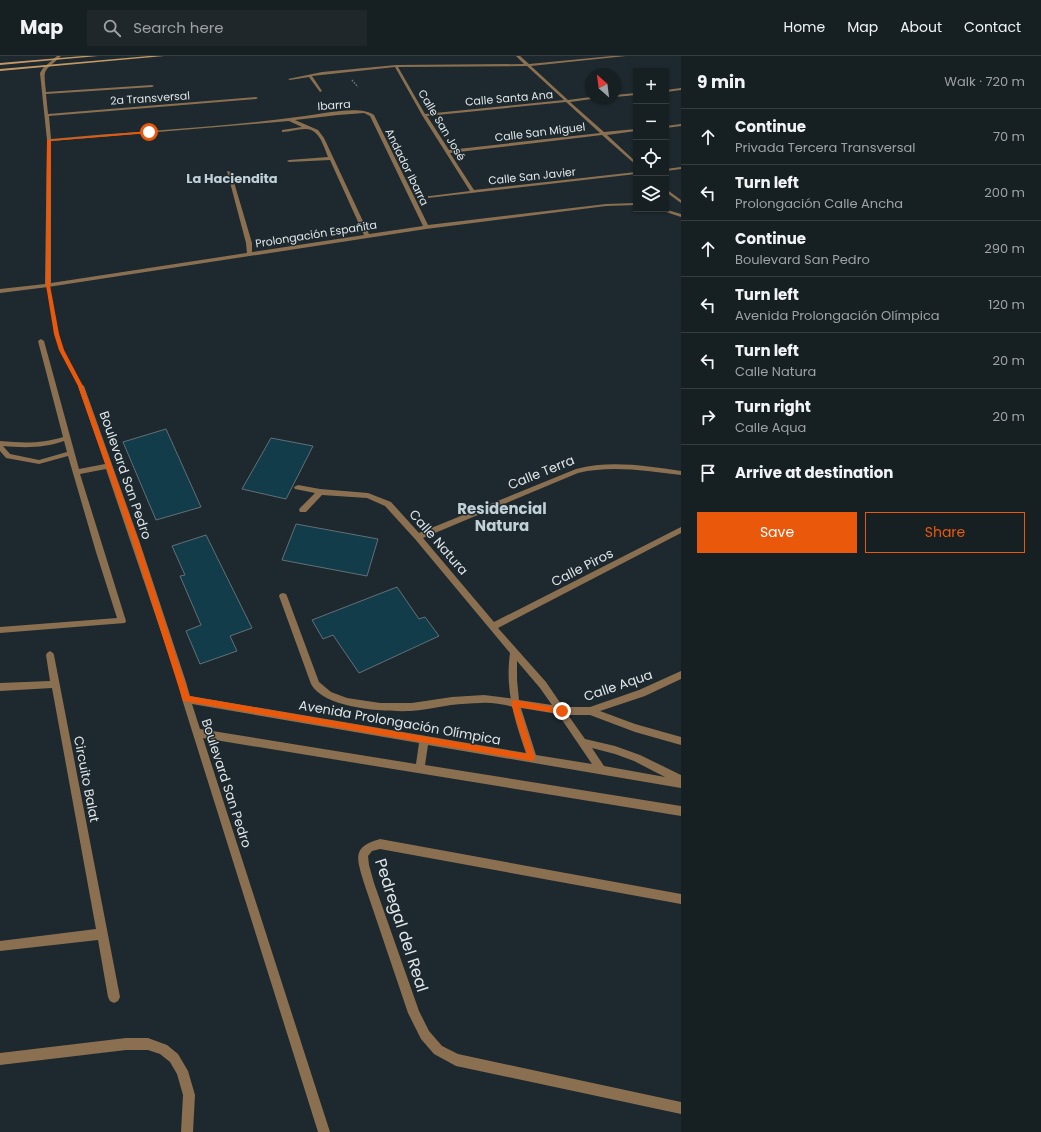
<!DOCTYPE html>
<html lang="en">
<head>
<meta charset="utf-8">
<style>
  body { margin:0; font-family:Poppins,sans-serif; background:#1f272a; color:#f1f3f6 }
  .controls { position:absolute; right:12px; top:12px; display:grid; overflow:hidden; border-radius:0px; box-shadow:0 1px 3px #0004 }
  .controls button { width:36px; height:36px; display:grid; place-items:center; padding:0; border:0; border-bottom:1px solid #353d40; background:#161f22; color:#f1f3f6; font:20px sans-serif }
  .compass { position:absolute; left:585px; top:12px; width:36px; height:36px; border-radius:50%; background:#161f22; box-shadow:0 1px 3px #0004; rotate:332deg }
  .stop { position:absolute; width:12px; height:12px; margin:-9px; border:3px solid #ea580c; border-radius:50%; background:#fff }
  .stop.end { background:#ea580c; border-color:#fff; box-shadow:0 1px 4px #0008 }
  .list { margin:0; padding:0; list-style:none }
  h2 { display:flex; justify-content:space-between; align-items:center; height:52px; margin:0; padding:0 16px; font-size:17px }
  h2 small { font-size:13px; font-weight:400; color:#9ea2a5 }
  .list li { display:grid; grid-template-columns:26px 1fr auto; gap:12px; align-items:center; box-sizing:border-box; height:56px; padding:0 16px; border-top:1px solid #353d40 }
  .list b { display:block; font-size:15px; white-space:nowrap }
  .list p { margin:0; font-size:13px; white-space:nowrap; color:#9ea2a5 }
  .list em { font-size:13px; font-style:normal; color:#9ea2a5 }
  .actions { display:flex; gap:8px; padding:12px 16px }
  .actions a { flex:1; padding:9px 0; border:1px solid #ea580c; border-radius:0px; text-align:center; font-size:14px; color:#ea580c }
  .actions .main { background:#ea580c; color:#fff }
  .icon { flex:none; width:22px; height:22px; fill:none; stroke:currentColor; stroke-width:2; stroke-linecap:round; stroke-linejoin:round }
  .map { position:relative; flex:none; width:681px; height:1076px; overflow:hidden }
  header { display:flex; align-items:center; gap:24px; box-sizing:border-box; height:56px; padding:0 20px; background:#161f22; border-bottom:1px solid #353d40 }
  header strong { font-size:19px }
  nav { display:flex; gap:22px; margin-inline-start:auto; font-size:14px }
  .search { width:280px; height:36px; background:#1f272a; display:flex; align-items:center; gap:10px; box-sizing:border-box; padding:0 14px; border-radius:0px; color:#9ea2a5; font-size:15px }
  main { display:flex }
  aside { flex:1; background:#161f22 }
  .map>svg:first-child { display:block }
  .building { fill:#123c4a; stroke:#627075 }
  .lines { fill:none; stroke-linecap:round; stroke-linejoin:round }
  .path-far1 { stroke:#6b7579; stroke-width:1.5; stroke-dasharray:1.5 1.5; stroke-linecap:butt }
  .path { stroke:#6b7579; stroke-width:2; stroke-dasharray:2.5 2.5; stroke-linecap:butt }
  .lane { fill:#8a7050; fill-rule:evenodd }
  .street { fill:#8a7050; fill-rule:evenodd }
  .secondary { fill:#c29964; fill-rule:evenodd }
  .route { fill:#ea580c }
  .labels { text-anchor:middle; stroke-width:3; stroke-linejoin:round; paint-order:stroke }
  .far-street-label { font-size:11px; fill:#dfe6e9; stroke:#1d292e }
  .far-quarter-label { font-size:13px; font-weight:bold; fill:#c1d0d7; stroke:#1d292e }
  .street-label { font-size:13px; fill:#dfe6e9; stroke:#1d292e }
  .quarter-label { font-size:15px; font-weight:bold; fill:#c1d0d7; stroke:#1d292e }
  .near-street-label { font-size:16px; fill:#dfe6e9; stroke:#1d292e }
</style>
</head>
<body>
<header>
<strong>Map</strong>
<div class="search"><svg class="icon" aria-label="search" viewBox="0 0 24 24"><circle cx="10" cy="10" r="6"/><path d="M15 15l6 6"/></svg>Search here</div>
<nav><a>Home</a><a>Map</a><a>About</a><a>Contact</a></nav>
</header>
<main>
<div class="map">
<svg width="681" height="1076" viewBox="0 0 681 1076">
  <rect width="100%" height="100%" fill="#1d292e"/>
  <g class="building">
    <polygon points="166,373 201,451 156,464 123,386"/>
    <polygon points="271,382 313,390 286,443 242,433"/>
    <polygon points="296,468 378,483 367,520 282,504"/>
    <polygon points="206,479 252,572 230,580 237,595 200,608 186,575 201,569 180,520 185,519 172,490"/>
    <polygon points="397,531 419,563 425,561 439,580 359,617 333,579 323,583 312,564"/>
  </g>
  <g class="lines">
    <g class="path-far1">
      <polyline points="352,24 358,31"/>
      <polyline points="50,239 59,284"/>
    </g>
    <polyline class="path" points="59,283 65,301 75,321"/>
    <g class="lane">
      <polygon points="227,115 231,116 252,187 252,199 247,198 246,187"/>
      <path d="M283,537L286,538L287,540L319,626L331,636L347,642L380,647H412L452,641L484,639L515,643L518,644L519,647L518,650L515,651C504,649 492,646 481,647C471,647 461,648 451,649C437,651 424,654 411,655C386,656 324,653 311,628L279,540L280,538Z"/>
    </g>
    <g class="street">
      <path d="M57,0H61C44,17 43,10 46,36L152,29L154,30L152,31L46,38L48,58L256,41L258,42L256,43L49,60L51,83C136,75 221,72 305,60C323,58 360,49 374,59L428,169L606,148L636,147V149L606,150L426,173L48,231L0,237V233L45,228L47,84L40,17L43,12ZM364,57L370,60L423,170L369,178L324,82L318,74L295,64L338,59ZM289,65L302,71L282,74V76C290,76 297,73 305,73C319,72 324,91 328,101L289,104L287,105L289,106L330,104L364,179L51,227V85Z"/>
      <path d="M516,0H520L529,8L612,0H626L531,10L568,44L591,41L599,42L570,46L604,76L636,73V75L607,79L636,106V109L602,79L450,97L474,134L636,116V118L428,142V140H430L470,135L422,59L395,11L312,20L322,35L320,36L309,21L290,24L288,23L322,16L396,9L524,8ZM527,10L564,44L425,58L398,11ZM566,46L600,77L449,94L427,60Z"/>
      <polygon points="681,32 681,34 666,36 666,34"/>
      <polygon points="636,37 636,39 615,41 615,39"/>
      <polygon points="681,68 681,70 666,72 666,70"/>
      <polygon points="681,111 681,113 666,115 666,113"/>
      <polygon points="666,133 681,144 681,147 666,136"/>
      <polygon points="657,153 664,153 681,158 681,161"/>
      <path d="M41,283L44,285L79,413L105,408L78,330L81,328L84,330L139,484L186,626L190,640L526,697C514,663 505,633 510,597L415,483L385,450L367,442L322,439L306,456H300L299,454L300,452L315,437L295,433L294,431L298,429L320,433L368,437L391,446L419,477L576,413C611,404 646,410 681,415V419C646,415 612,409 578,417L423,482L494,566L681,471V477L498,572L546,626L563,651H590L639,634L681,615V623L645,640L600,655L635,668L681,681V689L635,676L590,659H568L585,683L615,690L640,699L681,719V732L428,689L425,709L681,750V760L203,682L330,1076H318L182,643L178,626L106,413L80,418L126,565L125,567L0,577V571L117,562L96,496L68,400L39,408L6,402L0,395V385C22,387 41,388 63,381L38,285ZM64,385L67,396L39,404L10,398L3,390C25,392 44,392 64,385ZM517,605L540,632L552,649L519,644L517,624ZM192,648L419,687L416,708L200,673ZM521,652L558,658L592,708L536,699ZM592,692L615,698L634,705L665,721L604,710Z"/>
      <polygon points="50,595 53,597 54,599 120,941 118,945 114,947 110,945 108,941 98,884 0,895 0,885 96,873 52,632 0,635 0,627 50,625 46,599 47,597"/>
      <path d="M380,783L681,838V848L380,793L372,795L368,800L369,809L374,827L419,955L429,975L442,990L458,998L681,1046V1058L456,1010L434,998L421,983L408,957L364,827C357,803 351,791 380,783Z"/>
      <polygon points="126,982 148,982 167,989 178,998 188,1015 195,1039 193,1076 181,1076 183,1039 177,1018 170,1006 160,998 148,994 126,994 0,1009 0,997"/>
    </g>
    <g class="secondary">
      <polygon points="83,0 98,0 0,9 0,7"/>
      <polygon points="149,0 164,0 0,15 0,13"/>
    </g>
  </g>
  <polygon class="route" points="149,75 150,77 51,85 50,229 59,278 64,294 83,330 138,484 189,640 527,698 511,647 512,645 515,644 564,653 565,655 562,658 519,651 535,702 534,704 532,705 183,645 132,484 78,330 59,294 54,278 46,229 47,84"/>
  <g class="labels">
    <g class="far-street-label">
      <text transform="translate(150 42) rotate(-4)" y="4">2a Transversal</text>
      <text transform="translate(509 42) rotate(-5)" y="4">Calle Santa Ana</text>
      <text transform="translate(334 49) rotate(-4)" y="4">Ibarra</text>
      <text transform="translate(442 69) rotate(59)" y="4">Calle San José</text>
      <text transform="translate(540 76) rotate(-7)" y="4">Calle San Miguel</text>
      <text transform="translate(407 111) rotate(64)" y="4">Andador Ibarra</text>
      <text transform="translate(532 120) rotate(-6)" y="4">Calle San Javier</text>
      <text transform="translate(316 178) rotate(-9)" y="4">Prolongación Españita</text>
    </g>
    <g class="far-quarter-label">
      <text x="232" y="127">La Haciendita</text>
    </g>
    <g class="street-label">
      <text transform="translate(541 416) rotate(-22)" y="5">Calle Terra</text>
      <text transform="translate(126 419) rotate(71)" y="5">Boulevard San Pedro</text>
      <text transform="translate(439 486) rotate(49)" y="5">Calle Natura</text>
      <text transform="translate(582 511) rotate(-27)" y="5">Calle Piros</text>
      <text transform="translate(618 629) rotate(-19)" y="5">Calle Aqua</text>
      <text transform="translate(400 666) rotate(10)" y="5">Avenida Prolongación Olímpica</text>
      <text transform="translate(87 723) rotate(79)" y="5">Circuito Balat</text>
      <text transform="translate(227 727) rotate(72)" y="5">Boulevard San Pedro</text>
    </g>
    <g class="quarter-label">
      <text x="502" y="458">Residencial<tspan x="502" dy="17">Natura</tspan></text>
    </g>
    <g class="near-street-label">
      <text transform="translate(402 869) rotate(72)" y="6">Pedregal del Real</text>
    </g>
  </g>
</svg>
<div class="controls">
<button>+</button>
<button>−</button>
<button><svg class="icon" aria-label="locate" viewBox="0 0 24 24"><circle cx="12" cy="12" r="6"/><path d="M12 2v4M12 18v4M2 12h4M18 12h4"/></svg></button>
<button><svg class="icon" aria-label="layers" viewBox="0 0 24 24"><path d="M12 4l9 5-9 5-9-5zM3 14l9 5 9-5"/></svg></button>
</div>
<svg class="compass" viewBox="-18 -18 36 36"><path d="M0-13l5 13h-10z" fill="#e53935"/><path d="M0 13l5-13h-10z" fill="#9ea2a5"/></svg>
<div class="stop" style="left:149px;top:76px"></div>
<div class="stop end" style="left:562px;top:655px"></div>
</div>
<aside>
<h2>9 min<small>Walk · 720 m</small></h2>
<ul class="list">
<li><svg class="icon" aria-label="ahead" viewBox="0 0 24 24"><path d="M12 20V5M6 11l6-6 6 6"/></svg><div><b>Continue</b><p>Privada Tercera Transversal</p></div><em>70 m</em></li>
<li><svg class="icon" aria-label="left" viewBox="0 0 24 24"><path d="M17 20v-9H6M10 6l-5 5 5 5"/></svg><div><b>Turn left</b><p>Prolongación Calle Ancha</p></div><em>200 m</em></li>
<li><svg class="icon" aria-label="ahead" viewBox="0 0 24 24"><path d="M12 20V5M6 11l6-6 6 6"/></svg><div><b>Continue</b><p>Boulevard San Pedro</p></div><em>290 m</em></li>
<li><svg class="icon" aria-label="left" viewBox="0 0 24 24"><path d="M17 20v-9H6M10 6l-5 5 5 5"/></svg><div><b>Turn left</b><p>Avenida Prolongación Olímpica</p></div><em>120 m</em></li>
<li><svg class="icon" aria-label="left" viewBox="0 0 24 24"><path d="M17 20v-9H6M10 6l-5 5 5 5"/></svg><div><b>Turn left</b><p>Calle Natura</p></div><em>20 m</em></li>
<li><svg class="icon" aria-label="right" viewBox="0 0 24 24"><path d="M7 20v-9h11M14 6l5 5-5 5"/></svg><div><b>Turn right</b><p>Calle Aqua</p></div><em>20 m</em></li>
<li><svg class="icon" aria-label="arrive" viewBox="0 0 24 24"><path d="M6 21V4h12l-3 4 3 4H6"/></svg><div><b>Arrive at destination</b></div></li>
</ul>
<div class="actions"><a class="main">Save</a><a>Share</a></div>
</aside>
</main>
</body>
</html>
